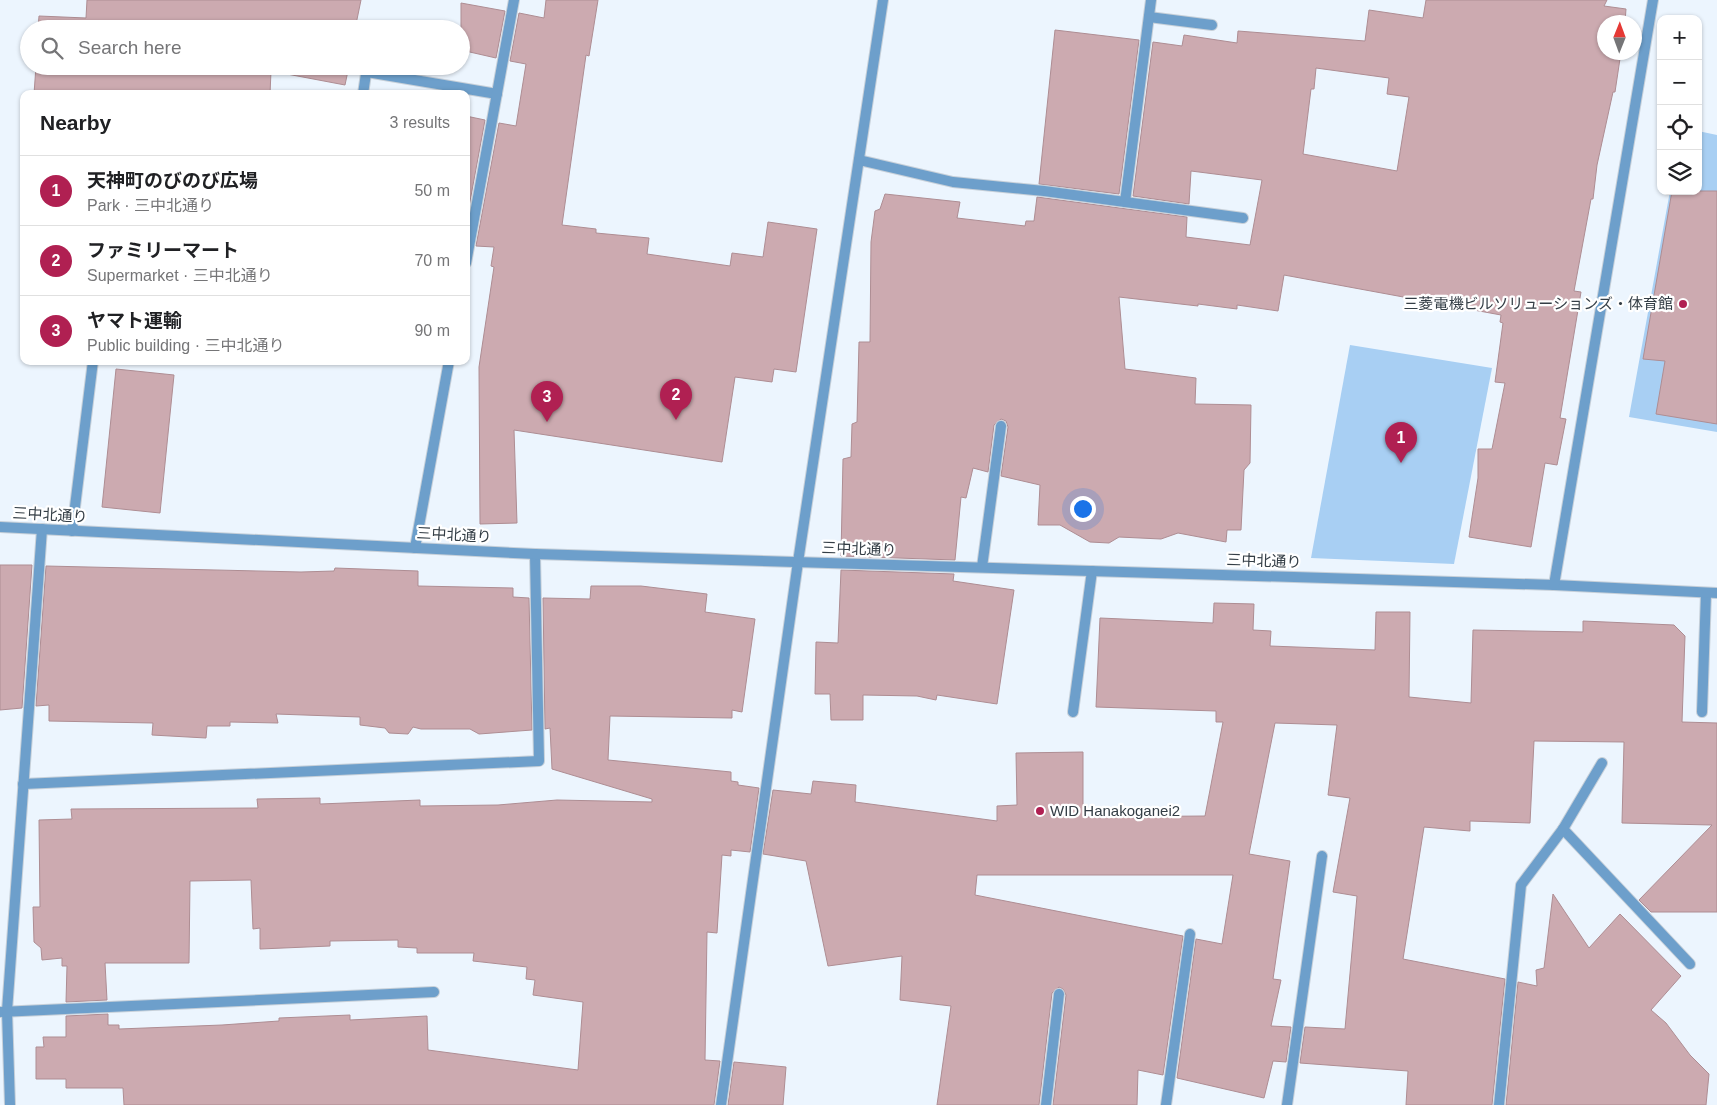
<!DOCTYPE html>
<html lang="en">
<head>
<meta charset="utf-8">
<style>
  body { margin:0; font-family:Arial,"Noto Sans JP",sans-serif; background:#f6f6f6; color:#202124 }
  .controls { position:absolute; right:15px; top:15px; display:grid; overflow:hidden; border-radius:10px; box-shadow:0 1px 4px #0004 }
  .controls button { width:45px; height:45px; display:grid; place-items:center; padding:0; border:0; border-bottom:1px solid #e0e0e0; background:#fff; color:#202124; font:25px sans-serif }
  .compass { position:absolute; left:1597px; top:15px; width:45px; height:45px; border-radius:50%; background:#fff; box-shadow:0 1px 4px #0004; rotate:1deg }
  .you { position:absolute; left:1082px; top:508px; width:18px; height:18px; margin:-12px; border:4px solid #fff; border-radius:50%; background:#1a73e8; box-shadow:0 0 0 8px #1a73e833 }
  .badge { display:grid; place-items:center; width:32px; height:32px; border-radius:50%; background:#b02052; color:#fff; font-size:16px; font-weight:700 }
  .pin { position:absolute; translate:-50% -41px; filter:drop-shadow(0 1px 2px #0008) }
  .pin::after { content:''; position:absolute; top:26px; width:18px; height:15px; background:inherit; clip-path:polygon(0 0,100% 0,50% 100%) }
  .list { margin:0; padding:0; list-style:none }
  h2 { display:flex; justify-content:space-between; align-items:center; height:65px; margin:0; padding:0 20px; font-size:21px }
  h2 small { font-size:16px; font-weight:400; color:#757577 }
  .list li { display:grid; grid-template-columns:32px 1fr auto; gap:15px; align-items:center; box-sizing:border-box; height:70px; padding:0 20px; border-top:1px solid #e0e0e0 }
  .list b { display:block; font-size:19px; white-space:nowrap }
  .list p { margin:0; font-size:16px; white-space:nowrap; color:#757577 }
  .list em { font-size:16px; font-style:normal; color:#757577 }
  .icon { flex:none; width:28px; height:28px; fill:none; stroke:currentColor; stroke-width:2; stroke-linecap:round; stroke-linejoin:round }
  .map { position:relative; flex:none; width:1717px; height:1105px; overflow:hidden }
  .search { position:absolute; background:#fff; box-shadow:0 1px 4px #0004; left:20px; top:20px; width:450px; height:55px; display:flex; align-items:center; gap:12px; box-sizing:border-box; padding:0 18px; border-radius:28px; color:#757577; font-size:19px }
  .panel { position:absolute; background:#fff; box-shadow:0 1px 4px #0004; left:20px; top:90px; width:450px; height:275px; border-radius:10px }
  .map>svg:first-child { display:block }
  .green { fill:#a8cff3 }
  .building { fill:#ccaab0; stroke:#ae8d93; fill-rule:evenodd }
  .lines { fill:none; stroke-linecap:round; stroke-linejoin:round }
  .service-casing { stroke:#c7d0d9; stroke-width:12 }
  .minor-casing { stroke:#c7d0d9; stroke-width:12 }
  .service { stroke:#6d9fcb; stroke-width:10 }
  .minor { stroke:#6d9fcb; stroke-width:10 }
  .poi-dot { fill:#b02052; stroke:#fff; stroke-width:2 }
  .labels { text-anchor:middle; stroke-width:4.5; stroke-linejoin:round; paint-order:stroke }
  .poi-label { font-size:15px; fill:#343e46; stroke:#fff; text-anchor:end }
  .street-label { font-size:15px; fill:#343e46; stroke:#fff }
</style>
</head>
<body>
<div class="map">
<svg width="1717" height="1105" viewBox="0 0 1717 1105">
  <rect width="100%" height="100%" fill="#ecf5fe"/>
  <g class="green">
    <polygon points="1698,131 1717,135 1717,432 1629,417 1670,191 1698,191"/>
    <polygon points="1350,345 1492,368 1454,564 1311,558"/>
  </g>
  <g class="building">
    <polygon points="87,0 361,0 355,29 38,29 39,16 86,18"/>
    <polygon points="546,0 598,0 589,56 586,55 562,225 596,229 596,233 649,238 647,254 730,266 732,253 763,257 768,222 817,229 796,372 774,369 772,382 735,377 722,462 514,430 517,523 480,524 479,367 494,267 491,266 494,247 476,246 499,123 516,126 526,64 510,61 519,13 544,18"/>
    <path d="M1426,0H1607L1604,6L1626,9L1625,22H1604V52H1621L1615,92H1613L1597,165L1593,199H1591L1574,291L1581,292L1560,418L1566,419L1557,465L1545,463L1531,547L1469,537L1478,478V449H1492L1505,383L1495,382L1503,323L1500,322L1501,315L1284,275L1278,311L1237,305V309L1198,304V306L1119,297L1125,369L1196,378L1195,404L1251,405L1250,463L1244,470L1241,530H1227L1226,542L1178,533L1161,539L1119,537L1109,543L1090,542L1060,525H1038L1040,485L1001,476L1008,427L1006,421L1001,419L994,425L988,472L973,468L966,498L961,497L955,560L841,556L843,459L851,457L852,424L857,422L859,342H870L871,242L875,211L880,209L885,194L960,202L957,218L1025,226L1026,221H1034L1037,197L1187,217L1186,237L1250,245L1262,180L1191,171L1189,204L1133,196L1153,42L1182,46L1184,35L1237,43L1238,31L1365,41L1369,10L1423,18ZM1316,68L1389,78L1387,94L1409,97L1397,171L1303,154L1311,89H1314Z"/>
    <polygon points="461,3 505,11 496,58 461,50"/>
    <polygon points="1055,30 1139,40 1119,194 1039,184"/>
    <polygon points="36,66 349,66 345,85 271,71 270,94 34,94"/>
    <polygon points="466,116 485,120 466,223"/>
    <polygon points="1672,191 1717,191 1717,424 1656,414 1665,361 1643,359"/>
    <polygon points="116,369 174,375 160,513 102,507"/>
    <polygon points="0,565 32,565 22,708 0,710"/>
    <polygon points="46,566 301,572 334,571 335,568 418,571 418,586 513,588 513,597 529,598 532,730 479,734 470,729 421,729 413,727 408,734 389,733 385,728 360,725 360,717 276,714 278,723 230,722 230,726 207,726 206,738 152,735 153,723 49,721 49,705 36,706"/>
    <polygon points="841,570 954,574 953,581 1014,590 997,704 937,695 936,700 917,696 863,695 863,720 831,720 830,694 815,694 816,642 838,643"/>
    <polygon points="591,586 641,586 707,594 705,612 755,619 742,712 732,710 732,718 610,716 608,760 731,772 731,781 738,782 738,785 759,788 750,852 731,850 731,856 722,855 717,933 707,932 705,1060 720,1061 714,1105 124,1105 123,1088 66,1088 66,1079 36,1079 36,1047 44,1047 43,1037 66,1037 66,1016 108,1014 108,1025 119,1025 119,1029 222,1025 279,1021 279,1018 350,1015 350,1020 427,1016 428,1050 578,1070 583,1002 533,995 535,980 526,979 527,967 473,961 474,953 417,953 417,948 398,947 398,940 330,941 330,946 260,949 260,928 253,929 251,880 190,881 189,963 105,963 107,1000 66,1002 67,966 62,966 62,958 42,960 41,948 34,942 33,907 40,907 39,820 72,819 71,809 258,808 257,799 320,798 320,804 420,800 420,806 498,805 557,800 652,802 652,799 552,769 550,728 545,729 543,598 590,599"/>
    <polygon points="1214,603 1254,604 1253,630 1271,631 1270,646 1375,650 1376,612 1410,612 1409,697 1471,703 1473,630 1583,632 1583,621 1674,625 1685,636 1682,722 1717,723 1717,912 1651,912 1639,900 1712,825 1622,823 1624,742 1534,741 1530,823 1470,821 1470,831 1424,827 1403,959 1505,979 1492,1105 1406,1105 1408,1071 1300,1063 1305,1027 1345,1029 1357,896 1333,892 1350,798 1328,795 1337,725 1275,723 1249,854 1290,861 1273,979 1281,980 1271,1026 1291,1027 1286,1062 1273,1061 1264,1098 1177,1078 1196,939 1222,944 1233,875 977,875 975,895 1183,936 1163,1075 1138,1070 1137,1105 1053,1105 1066,995 1063,989 1059,987 1052,993 1039,1105 937,1105 951,1006 900,1000 902,956 828,966 806,861 763,854 773,790 811,794 813,781 856,785 855,802 997,821 997,806 1017,805 1016,753 1083,752 1083,817 1205,816 1223,722 1216,722 1216,711 1096,707 1100,618 1213,623"/>
    <polygon points="1553,894 1589,948 1620,914 1681,976 1651,1010 1666,1023 1690,1055 1709,1074 1706,1105 1506,1105 1518,982 1537,986 1536,970 1544,968"/>
    <polygon points="734,1062 786,1067 783,1105 728,1105"/>
  </g>
  <g class="lines">
    <defs>
      <g id="service">
        <polyline points="1149,17 1212,25"/>
        <polyline points="367,72 497,94"/>
        <polyline points="363,94 367,67"/>
        <polyline points="859,160 953,182 1044,191 1243,218"/>
        <polyline points="1125,202 1151,0"/>
        <polyline points="72,531 93,361"/>
        <polyline points="982,567 1001,426"/>
        <polyline points="1073,712 1092,571"/>
        <polyline points="1702,712 1706,593"/>
        <polyline points="23,784 539,761 535,554"/>
        <polyline points="1563,829 1690,964"/>
        <polyline points="0,1012 434,992"/>
        <polyline points="1046,1105 1059,994"/>
        <polyline points="1166,1105 1190,934"/>
        <polyline points="1287,1105 1322,856"/>
        <polyline points="1499,1105 1521,885 1563,829 1602,763"/>
      </g>
      <g id="minor">
        <polyline points="466,263 514,0"/>
        <polyline points="0,527 535,554 1554,585 1717,593"/>
        <polyline points="415,548 449,361"/>
        <polyline points="1554,585 1653,0"/>
        <polyline points="10,1105 7,1011 42,529"/>
        <polyline points="721,1105 798,562 883,0"/>
      </g>
    </defs>
    <use href="#service" class="service-casing"/>
    <use href="#minor" class="minor-casing"/>
    <use href="#service" class="service"/>
    <use href="#minor" class="minor"/>
  </g>
  <g class="poi-dot">
    <circle cx="1683" cy="304" r="5"/>
    <circle cx="1040" cy="811" r="5"/>
  </g>
  <g class="labels">
    <g class="poi-label">
      <text x="1673" y="309">三菱電機ビルソリューションズ・体育館</text>
      <text x="1050" y="816" text-anchor="start">WID Hanakoganei2</text>
    </g>
    <g class="street-label">
      <text transform="translate(50 515) rotate(3)" y="5">三中北通り</text>
      <text transform="translate(454 535) rotate(3)" y="5">三中北通り</text>
      <text transform="translate(859 549) rotate(2)" y="5">三中北通り</text>
      <text transform="translate(1264 561) rotate(2)" y="5">三中北通り</text>
    </g>
  </g>
</svg>
<div class="controls">
<button>+</button>
<button>−</button>
<button><svg class="icon" aria-label="locate" viewBox="0 0 24 24"><circle cx="12" cy="12" r="6"/><path d="M12 2v4M12 18v4M2 12h4M18 12h4"/></svg></button>
<button><svg class="icon" aria-label="layers" viewBox="0 0 24 24"><path d="M12 4l9 5-9 5-9-5zM3 14l9 5 9-5"/></svg></button>
</div>
<svg class="compass" viewBox="-18 -18 36 36"><path d="M0-13l5 13h-10z" fill="#e53935"/><path d="M0 13l5-13h-10z" fill="#757577"/></svg>
<div class="you"></div>
<div class="pin badge" style="left:1401px;top:463px">1</div>
<div class="pin badge" style="left:676px;top:420px">2</div>
<div class="pin badge" style="left:547px;top:422px">3</div>
<div class="search"><svg class="icon" aria-label="search" viewBox="0 0 24 24"><circle cx="10" cy="10" r="6"/><path d="M15 15l6 6"/></svg>Search here</div>
<section class="panel">
<h2>Nearby<small>3 results</small></h2>
<ul class="list">
<li><span class="badge">1</span><div><b>天神町のびのび広場</b><p>Park · 三中北通り</p></div><em>50 m</em></li>
<li><span class="badge">2</span><div><b>ファミリーマート</b><p>Supermarket · 三中北通り</p></div><em>70 m</em></li>
<li><span class="badge">3</span><div><b>ヤマト運輸</b><p>Public building · 三中北通り</p></div><em>90 m</em></li>
</ul>
</section>
</div>
</body>
</html>
